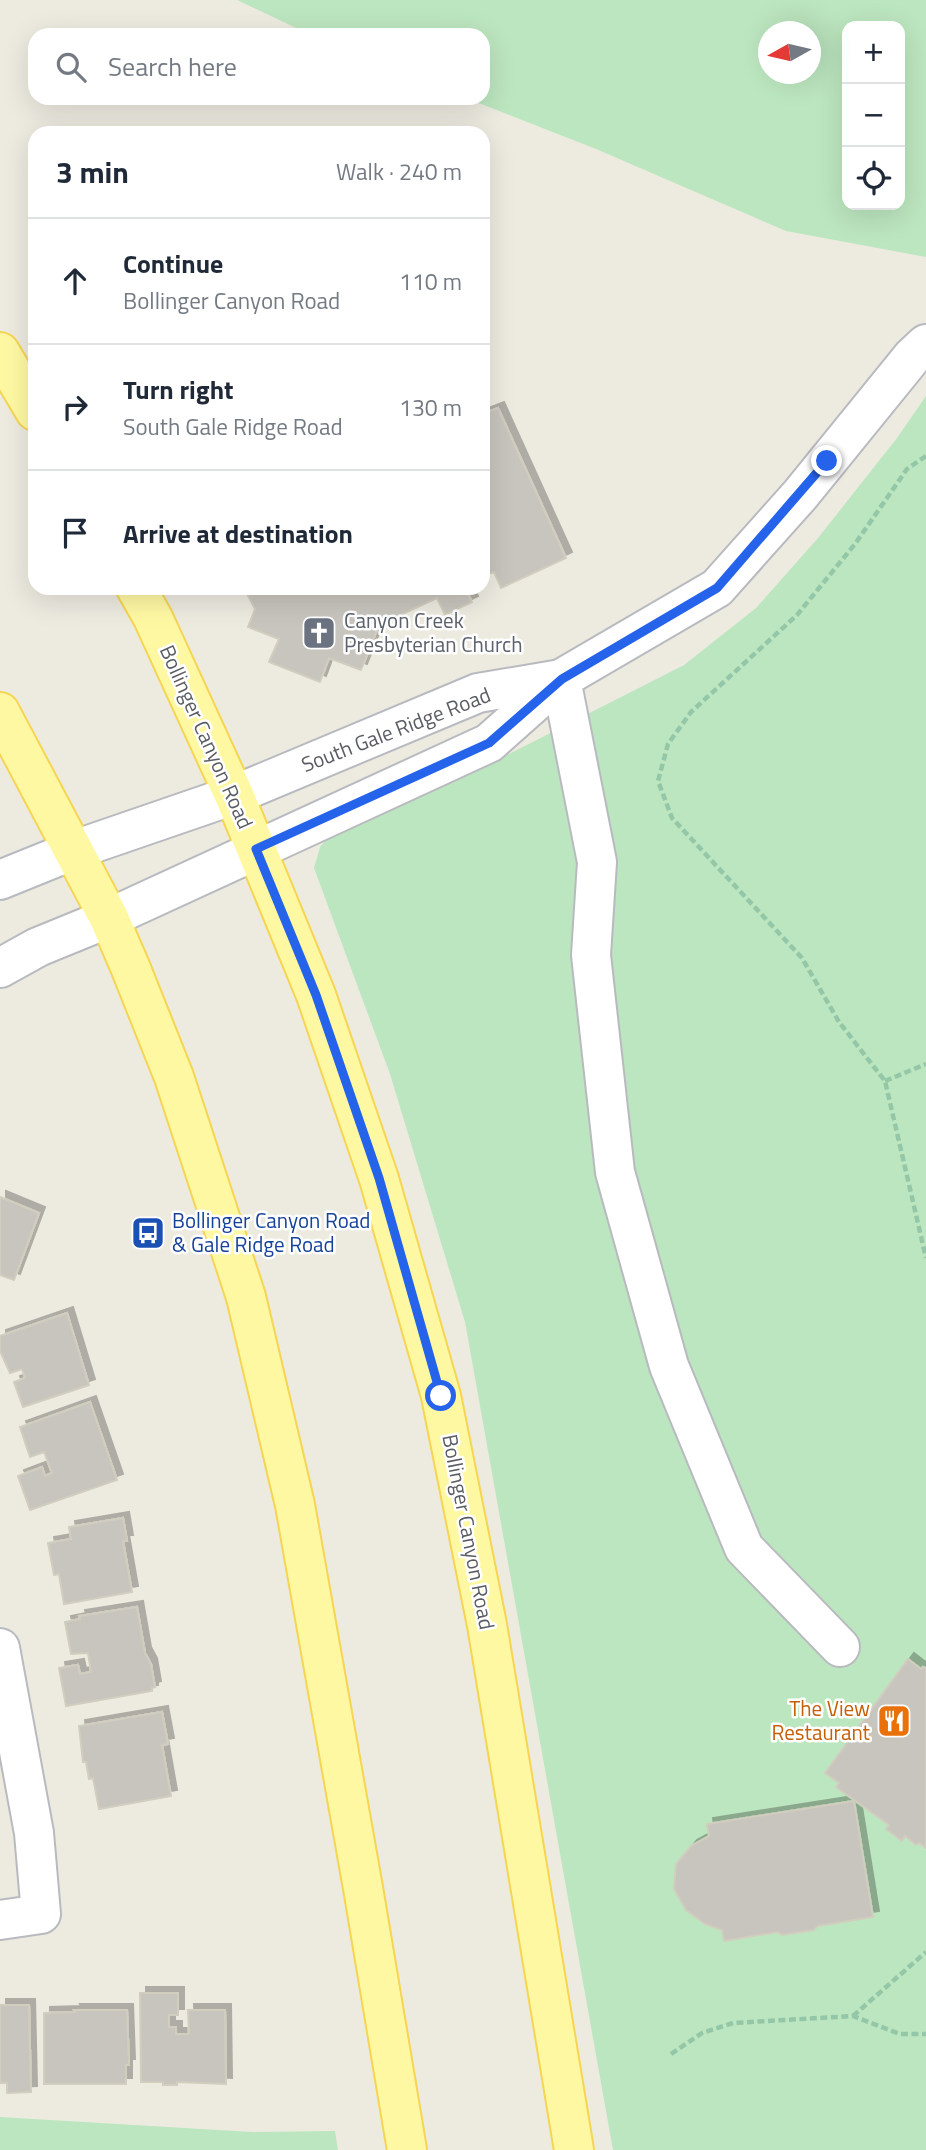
<!DOCTYPE html>
<html lang="en">
<head>
<meta charset="utf-8">
<style>
  body { margin:0; font-family:"Titillium Web",sans-serif; background:#f2f2f3; color:#1f2937 }
  .controls { position:absolute; right:21px; top:21px; display:grid; overflow:hidden; border-radius:14px; box-shadow:0 7px 28px #0002 }
  .controls button { width:63px; height:63px; display:grid; place-items:center; padding:0; border:0; border-bottom:2px solid #e0e1e3; background:#fff; color:#1f2937; font:35px sans-serif }
  .compass { position:absolute; left:758px; top:21px; width:63px; height:63px; border-radius:50%; background:#fff; box-shadow:0 7px 28px #0002; rotate:262deg }
  .stop { position:absolute; width:21px; height:21px; margin:-16px; border:5px solid #2563eb; border-radius:50%; background:#fff }
  .stop.end { background:#2563eb; border-color:#fff; box-shadow:0 2px 7px #0008 }
  .list { margin:0; padding:0; list-style:none }
  h2 { display:flex; justify-content:space-between; align-items:center; height:91px; margin:0; padding:0 28px; font-size:30px }
  h2 small { font-size:23px; font-weight:400; color:#747a83 }
  .list li { display:grid; grid-template-columns:46px 1fr auto; gap:21px; align-items:center; box-sizing:border-box; height:126px; padding:0 28px; border-top:2px solid #e0e1e3 }
  .list b { display:block; font-size:26px; white-space:nowrap }
  .list p { margin:0; font-size:23px; white-space:nowrap; color:#747a83 }
  .list em { font-size:23px; font-style:normal; color:#747a83 }
  .icon { flex:none; width:38px; height:38px; fill:none; stroke:currentColor; stroke-width:2; stroke-linecap:round; stroke-linejoin:round }
  .map { position:relative; flex:none; width:926px; height:2150px; overflow:hidden }
  .search { position:absolute; background:#fff; box-shadow:0 7px 28px #0002; left:28px; top:28px; width:462px; height:77px; display:flex; align-items:center; gap:18px; box-sizing:border-box; padding:0 24px; border-radius:21px; color:#747a83; font-size:26px }
  .panel { position:absolute; background:#fff; box-shadow:0 7px 28px #0002; left:28px; top:126px; width:462px; height:469px; border-radius:21px }
  .map>svg:first-child { display:block }
  .green { fill:#bce6bf; fill-rule:evenodd }
  .building { fill:#c8c5be; stroke:#d1cdbf; stroke-width:2; filter:url(#shadow) }
  .lines { fill:none; stroke-linecap:round; stroke-linejoin:round }
  .minor-casing { stroke:#b8bac0; stroke-width:42 }
  .major-casing { stroke:#f5d552; stroke-width:42 }
  .path { stroke:#94c7a7; stroke-width:4.5; stroke-dasharray:7 3.5; stroke-linecap:butt }
  .minor { stroke:#fff; stroke-width:38 }
  .major { stroke:#fff8a3; stroke-width:38 }
  .route { stroke:#2563eb; stroke-width:9 }
  .labels { text-anchor:middle; stroke-width:5; stroke-linejoin:round; paint-order:stroke }
  .worship-label { font-size:21px; fill:#5b616d; stroke:#fff; text-anchor:start }
  .street-label { font-size:21px; fill:#595c62; stroke:#fff }
  .transit-label { font-size:21px; fill:#164399; stroke:#fff; text-anchor:start }
  .food-label { font-size:21px; fill:#c56008; stroke:#fff; text-anchor:end }
</style>
</head>
<body>
<div class="map">
<svg width="926" height="2150" viewBox="0 0 926 2150">
  <defs>
    <filter id="shadow"><feDropShadow dx="6" dy="-6" stdDeviation="0" flood-color="#0004"/></filter>
  </defs>
  <rect width="100%" height="100%" fill="#edebe0"/>
  <g class="green">
    <path d="M237,0H926V257L786,231L596,149L466,98H483V35H311ZM847,26H900V205H847ZM768,32H810V74H768Z"/>
    <polygon points="926,396 926,2150 613,2150 465,1322 390,1074 314,868 320,847 335,829 460,779 684,665 756,608 818,538 897,438"/>
    <polygon points="0,2117 252,2132 335,2131 338,2150 0,2150"/>
  </g>
  <g class="building">
    <polygon points="498,408 566,558 501,588 494,572 483,576 483,414"/>
    <polygon points="244,588 465,588 472,602 445,615 437,598 379,625 361,670 329,658 320,682 269,662 279,639 248,627 255,609"/>
    <polygon points="0,1197 39,1213 14,1280 0,1275"/>
    <polygon points="67,1313 89,1385 23,1407 14,1382 25,1378 22,1369 10,1373 0,1351 0,1336"/>
    <polygon points="90,1402 117,1480 30,1510 18,1476 42,1467 45,1476 52,1473 44,1452 30,1457 20,1427"/>
    <polygon points="123,1518 127,1541 123,1541 132,1592 64,1604 59,1574 54,1575 48,1543 71,1539 69,1527"/>
    <polygon points="137,1607 145,1653 151,1664 155,1687 152,1688 152,1691 66,1706 59,1668 78,1665 80,1674 91,1672 88,1653 71,1654 65,1622 80,1619 79,1616"/>
    <polygon points="908,1659 921,1669 923,1667 926,1668 926,1848 919,1843 916,1845 905,1836 902,1841 886,1829 889,1825 836,1787 839,1783 825,1773"/>
    <polygon points="162,1712 168,1744 162,1745 171,1796 99,1809 93,1778 89,1779 86,1762 83,1762 79,1726"/>
    <polygon points="854,1801 873,1917 818,1926 814,1930 782,1935 778,1932 724,1941 722,1930 705,1924 686,1910 674,1889 676,1864 691,1846 709,1836 707,1824"/>
    <polygon points="140,1993 178,1993 178,2015 169,2015 169,2027 176,2027 176,2034 189,2034 188,2010 225,2010 226,2084 177,2082 177,2085 163,2085 163,2082 141,2082"/>
    <polygon points="0,2005 29,2005 31,2092 7,2093 7,2083 0,2083"/>
    <polygon points="74,2010 127,2010 129,2065 126,2065 126,2084 44,2084 44,2013 75,2012"/>
  </g>
  <g class="lines">
    <defs>
      <g id="minor">
        <polyline points="561,679 597,862 591,955 615,1172 669,1366 744,1548 840,1647"/>
        <polyline points="0,880 74,850 234,795 478,693 561,679"/>
        <polyline points="0,968 38,947 109,918 489,743 561,679 717,588 800,495 912,357 926,344"/>
        <polyline points="0,1648 34,1833 41,1914 0,1920"/>
      </g>
      <g id="major">
        <polyline points="0,352 35,411"/>
        <polyline points="136,588 153,618 234,795 316,995 379,1179 441,1396 487,1625 574,2150"/>
        <polyline points="0,712 109,918 131,969 174,1077 246,1297 295,1505 363,1888 407,2150"/>
      </g>
    </defs>
    <use href="#minor" class="minor-casing"/>
    <use href="#major" class="major-casing"/>
    <g class="path">
      <polyline points="926,456 907,469 855,544 797,615 691,712 668,744 658,781 672,818 802,958 839,1022 885,1081 926,1258"/>
      <polyline points="885,1081 926,1064"/>
      <polyline points="853,2016 926,1952"/>
      <polyline points="671,2054 702,2033 733,2023 853,2016 900,2034 926,2034"/>
    </g>
    <use href="#minor" class="minor"/>
    <use href="#major" class="major"/>
  </g>
  <g class="lines">
    <polyline class="route" points="441,1396 379,1178 316,995 256,849 489,743 562,679 717,588 827,461"/>
  </g>
  <defs>
    <symbol id="church-square" viewBox="-11 -11 22 22"><rect x="-9" y="-9" width="18" height="18" rx="4" fill="#6b7280" stroke="#fff"/><path d="M-1.2-6h2.4v3.5h3.3v2.4h-3.3V6h-2.4V-.1h-3.3v-2.4h3.3Z" fill="#fff"/></symbol>
    <symbol id="bus-square" viewBox="-11 -11 22 22"><rect x="-9" y="-9" width="18" height="18" rx="4" fill="#1a4fb4" stroke="#fff"/><path d="M-5-6H5V4H4V6H2V4H-2V6H-4V4H-5ZM-3.5-4V0h7V-4ZM-3.5 1.2v1.5H-2V1.2ZM2 1.2v1.5H3.5V1.2Z" fill="#fff"/></symbol>
    <symbol id="restaurant-square" viewBox="-11 -11 22 22"><rect x="-9" y="-9" width="18" height="18" rx="4" fill="#e8710a" stroke="#fff"/><path d="M-5-6h1v4h1v-4h1v4h1v-4h1v5L-1.5 .5V6h-2V.5L-5-1ZM5-6V6H3V1.5H1.5Q1.5-4 5-6Z" fill="#fff"/></symbol>
  </defs>
  <g fill-rule="evenodd">
    <use href="#church-square" x="300" y="614" width="38" height="38"/>
    <use href="#bus-square" x="129" y="1214" width="38" height="38"/>
    <use href="#restaurant-square" x="875" y="1702" width="38" height="38"/>
  </g>
  <g class="labels">
    <g class="worship-label">
      <text x="344" y="628">Canyon Creek<tspan x="344" dy="24">Presbyterian Church</tspan></text>
    </g>
    <g class="street-label">
      <text transform="translate(396 730) rotate(-21)" y="7">South Gale Ridge Road</text>
      <text transform="translate(206 737) rotate(66)" y="7">Bollinger Canyon Road</text>
      <text transform="translate(468 1532) rotate(79)" y="7">Bollinger Canyon Road</text>
    </g>
    <g class="transit-label">
      <text x="172" y="1228">Bollinger Canyon Road<tspan x="172" dy="24">&amp; Gale Ridge Road</tspan></text>
    </g>
    <g class="food-label">
      <text x="870" y="1716">The View<tspan x="870" dy="24">Restaurant</tspan></text>
    </g>
  </g>
</svg>
<div class="controls">
<button>+</button>
<button>−</button>
<button><svg class="icon" aria-label="locate" viewBox="0 0 24 24"><circle cx="12" cy="12" r="6"/><path d="M12 2v4M12 18v4M2 12h4M18 12h4"/></svg></button>
</div>
<svg class="compass" viewBox="-18 -18 36 36"><path d="M0-13l5 13h-10z" fill="#e53935"/><path d="M0 13l5-13h-10z" fill="#747a83"/></svg>
<div class="stop" style="left:441px;top:1396px"></div>
<div class="stop end" style="left:827px;top:461px"></div>
<div class="search"><svg class="icon" aria-label="search" viewBox="0 0 24 24"><circle cx="10" cy="10" r="6"/><path d="M15 15l6 6"/></svg>Search here</div>
<section class="panel">
<h2>3 min<small>Walk · 240 m</small></h2>
<ul class="list">
<li><svg class="icon" aria-label="ahead" viewBox="0 0 24 24"><path d="M12 20V5M6 11l6-6 6 6"/></svg><div><b>Continue</b><p>Bollinger Canyon Road</p></div><em>110 m</em></li>
<li><svg class="icon" aria-label="right" viewBox="0 0 24 24"><path d="M7 20v-9h11M14 6l5 5-5 5"/></svg><div><b>Turn right</b><p>South Gale Ridge Road</p></div><em>130 m</em></li>
<li><svg class="icon" aria-label="arrive" viewBox="0 0 24 24"><path d="M6 21V4h12l-3 4 3 4H6"/></svg><div><b>Arrive at destination</b></div></li>
</ul>
</section>
</div>
</body>
</html>
